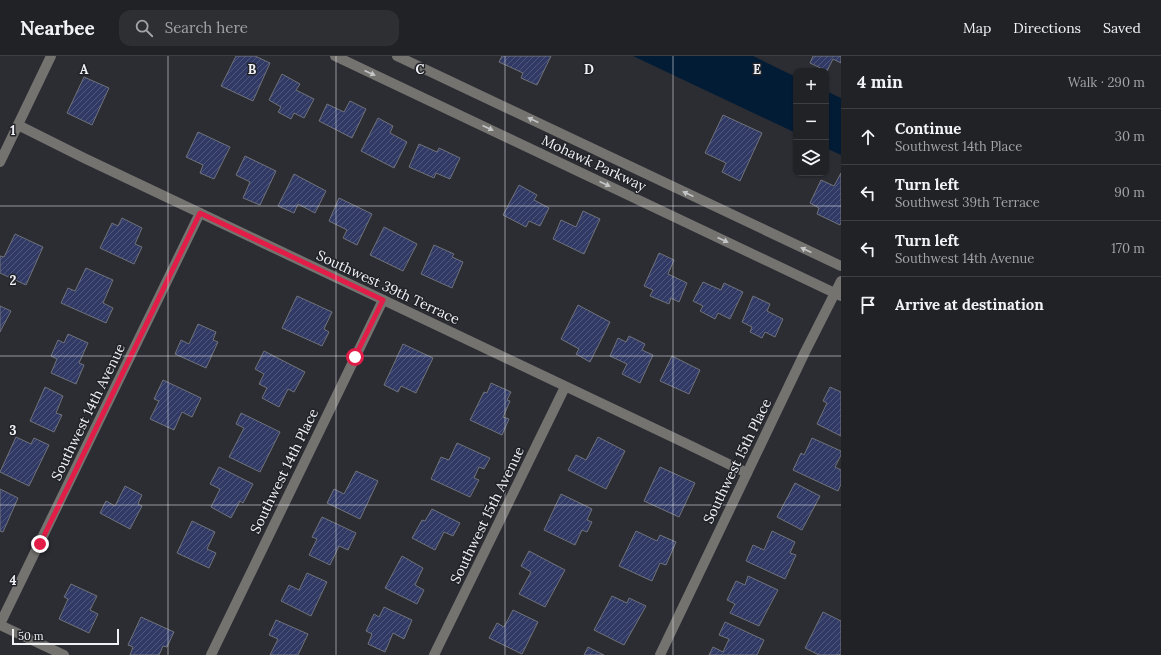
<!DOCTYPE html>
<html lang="en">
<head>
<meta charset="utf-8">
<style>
  body { margin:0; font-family:Lora,serif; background:#2d2f32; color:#f1f3f6 }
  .controls { position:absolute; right:12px; top:12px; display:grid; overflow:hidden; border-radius:8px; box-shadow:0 1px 3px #0004 }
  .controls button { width:36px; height:36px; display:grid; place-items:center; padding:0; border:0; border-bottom:1px solid #3d3f43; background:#202226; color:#f1f3f6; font:20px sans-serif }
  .scale { position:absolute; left:12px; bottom:10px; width:107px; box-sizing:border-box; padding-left:4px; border:2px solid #eff1f5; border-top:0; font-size:11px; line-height:14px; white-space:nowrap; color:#eff1f5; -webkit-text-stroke:3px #212329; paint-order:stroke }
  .stop { position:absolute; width:12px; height:12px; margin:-9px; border:3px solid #e11d48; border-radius:50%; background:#fff }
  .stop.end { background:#e11d48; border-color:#fff; box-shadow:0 1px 4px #0008 }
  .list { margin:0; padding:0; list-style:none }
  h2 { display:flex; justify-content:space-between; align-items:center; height:52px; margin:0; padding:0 16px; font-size:17px }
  h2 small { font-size:13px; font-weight:400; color:#a2a4a7 }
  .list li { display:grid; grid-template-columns:26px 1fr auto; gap:12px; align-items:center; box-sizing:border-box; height:56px; padding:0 16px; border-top:1px solid #3d3f43 }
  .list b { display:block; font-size:15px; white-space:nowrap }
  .list p { margin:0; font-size:13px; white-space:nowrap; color:#a2a4a7 }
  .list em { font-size:13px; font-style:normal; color:#a2a4a7 }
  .icon { flex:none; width:22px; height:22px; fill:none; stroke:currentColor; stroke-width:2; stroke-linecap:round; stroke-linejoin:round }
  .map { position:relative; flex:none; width:841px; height:599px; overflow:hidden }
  header { display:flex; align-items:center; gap:24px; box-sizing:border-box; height:56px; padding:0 20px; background:#202226; border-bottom:1px solid #3d3f43 }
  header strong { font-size:19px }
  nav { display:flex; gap:22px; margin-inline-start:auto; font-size:14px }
  .search { width:280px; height:36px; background:#2d2f32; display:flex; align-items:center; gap:10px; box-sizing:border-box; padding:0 14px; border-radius:12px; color:#a2a4a7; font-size:15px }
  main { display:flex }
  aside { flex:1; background:#202226 }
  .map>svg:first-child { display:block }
  .water { fill:#031c36 }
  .building { fill:url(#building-hatch); stroke:#707279 }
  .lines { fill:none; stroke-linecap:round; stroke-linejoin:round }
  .minor { stroke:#757370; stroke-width:10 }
  .oneway { fill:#c4c5c6 }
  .route { stroke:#e11d48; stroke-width:5 }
  .grid { fill:none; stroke:#eff1f5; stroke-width:1; stroke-opacity:0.55 }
  .labels { text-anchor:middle; stroke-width:3; stroke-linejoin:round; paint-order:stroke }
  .street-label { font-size:14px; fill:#eff1f5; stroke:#212329 }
  .grid-label { font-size:13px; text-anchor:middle; font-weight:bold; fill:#eff1f5; stroke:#212329; stroke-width:3; stroke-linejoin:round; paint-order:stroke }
</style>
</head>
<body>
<header>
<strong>Nearbee</strong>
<div class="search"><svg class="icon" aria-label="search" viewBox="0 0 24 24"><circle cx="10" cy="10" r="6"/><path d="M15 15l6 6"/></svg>Search here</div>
<nav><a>Map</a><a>Directions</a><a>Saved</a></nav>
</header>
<main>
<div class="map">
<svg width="841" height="599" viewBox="0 0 841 599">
  <defs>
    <pattern id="building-hatch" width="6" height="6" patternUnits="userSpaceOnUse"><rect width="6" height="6" fill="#313a65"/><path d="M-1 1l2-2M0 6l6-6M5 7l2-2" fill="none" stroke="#4f577c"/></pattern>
  </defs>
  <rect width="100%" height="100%" fill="#2b2d33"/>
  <g class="water">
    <polygon points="633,0 753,0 796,21 796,77"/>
    <polygon points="826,35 841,42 841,99 826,92"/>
  </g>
  <g class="building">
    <polygon points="236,0 255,0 270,7 253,45 221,30"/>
    <polygon points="502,0 551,0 537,29 521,22 523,17 499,6"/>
    <polygon points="813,0 841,0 841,7 833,3 827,15 810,7"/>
    <polygon points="282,18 300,28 296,34 314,43 304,62 294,57 291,63 278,56 281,51 269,44"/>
    <polygon points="84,21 109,32 92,69 67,57"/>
    <polygon points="350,45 366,53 352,82 319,65 327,48 344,56"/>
    <polygon points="723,59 762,77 740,125 722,116 726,107 705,97"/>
    <polygon points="378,62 393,70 390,77 407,86 394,112 361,95"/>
    <polygon points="198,76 230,91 214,123 200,117 203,109 186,101"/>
    <polygon points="419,88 437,96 439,92 460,102 450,123 436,117 434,122 409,111"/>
    <polygon points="245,100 276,115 260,149 243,142 250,126 236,119"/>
    <polygon points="841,117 841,167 840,169 817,158 819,152 810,147 821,124 834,130"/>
    <polygon points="294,118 326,135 315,157 298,148 294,157 278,150"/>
    <polygon points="519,129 537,139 534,144 549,152 540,170 529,165 526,171 503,159"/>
    <polygon points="339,142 372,158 357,189 343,182 347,174 329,165"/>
    <polygon points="583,155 600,163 584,198 553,183 561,164 576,171"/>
    <polygon points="122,162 142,172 135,188 142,191 134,208 100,192 112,167 118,170"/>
    <polygon points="384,171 417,188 403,215 370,199"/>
    <polygon points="15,178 43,191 26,229 0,217 0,200 4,201"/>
    <polygon points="434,189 454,198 452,201 463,206 452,232 421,218"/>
    <polygon points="659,197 674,204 668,218 687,227 679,246 671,242 669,248 650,240 653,234 644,230"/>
    <polygon points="86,212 113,224 103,247 113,252 106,267 61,247 68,232 75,235"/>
    <polygon points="703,226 721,234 724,227 743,236 730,263 718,257 715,263 700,255 703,250 693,245"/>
    <polygon points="297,240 332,256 324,273 329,276 322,290 282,272"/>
    <polygon points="753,240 770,248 767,255 783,263 775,281 765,276 762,282 750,276 752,271 742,266"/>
    <polygon points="578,249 610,266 590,306 576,298 579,293 561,283"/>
    <polygon points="0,250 11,255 0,276"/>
    <polygon points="198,268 216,276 213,284 218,286 206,312 175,298 181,284 189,288"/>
    <polygon points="68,278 88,287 79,307 84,309 76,328 51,317 57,303 51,300 58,284 64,287"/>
    <polygon points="629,280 645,288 642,294 653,299 640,327 622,318 627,308 610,300 618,282 626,286"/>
    <polygon points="403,288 433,302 416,337 401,330 398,336 384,329"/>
    <polygon points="264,295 305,316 294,336 288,333 279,351 262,342 267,332 259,328 264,318 255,313"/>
    <polygon points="672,300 700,314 689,338 660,325"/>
    <polygon points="163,324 201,342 192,361 182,356 174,374 150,363 159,345 154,343"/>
    <polygon points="491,327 511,336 507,344 510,345 503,361 509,363 502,379 470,364 484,336 487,337"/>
    <polygon points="45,331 63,340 56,357 62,359 54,376 30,365"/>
    <polygon points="830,331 841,336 841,380 817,368 827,347 823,345"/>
    <polygon points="241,357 280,376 260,416 229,401 244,372 236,368"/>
    <polygon points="16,381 31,388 34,382 49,389 29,430 0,416"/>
    <polygon points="598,381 625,395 606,433 568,414 576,399 586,404"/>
    <polygon points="812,382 841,395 841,399 835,411 841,414 841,428 838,435 793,414 801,397 804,399"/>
    <polygon points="457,387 490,402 484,413 479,411 474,422 479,424 470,441 431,423 441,401 449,404"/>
    <polygon points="219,411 253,428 243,447 240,445 231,462 211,451 220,433 210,428"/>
    <polygon points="660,411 695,427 679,461 644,445"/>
    <polygon points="356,415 378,425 360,463 327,447 334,433 344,438"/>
    <polygon points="795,427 820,440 802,474 777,461"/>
    <polygon points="125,430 142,439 138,448 142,450 130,473 100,457 106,445 115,450"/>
    <polygon points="0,433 18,442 3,476 0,475"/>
    <polygon points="561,438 592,453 587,464 592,466 587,476 582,474 575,489 544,474"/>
    <polygon points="432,453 460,467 453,480 444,476 435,494 412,482 422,464 425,465"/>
    <polygon points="322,461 356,477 348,494 339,490 330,509 309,499 317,483 312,481"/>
    <polygon points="192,465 215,476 207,493 216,497 209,512 177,497"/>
    <polygon points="636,475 657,485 660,479 676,486 666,509 660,507 652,525 619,510"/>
    <polygon points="772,475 795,486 790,497 796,499 785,523 746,505 753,489 764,494"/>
    <polygon points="529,495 565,514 545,551 519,538 531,516 521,510"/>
    <polygon points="402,500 423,512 415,529 424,534 417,548 385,532"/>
    <polygon points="307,517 327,526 311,560 281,545 289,529 299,534"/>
    <polygon points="748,520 778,534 759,570 730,557 735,548 727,544 736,525 745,529"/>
    <polygon points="71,528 97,540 90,554 98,558 89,577 59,563 68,543 64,541"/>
    <polygon points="612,540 627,547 629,542 646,550 624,589 594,574"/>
    <polygon points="384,551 412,564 404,583 393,577 385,596 368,588 372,578 366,575 374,558 379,561"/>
    <polygon points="513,554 538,566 522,598 489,582 497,567 504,571"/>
    <polygon points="823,556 841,565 841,599 838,598 837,599 819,599 805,592"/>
    <polygon points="141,561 174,576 167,591 163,590 159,599 130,599 133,591 128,589"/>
    <polygon points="276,564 308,578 298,599 270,599 278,583 269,579"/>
    <polygon points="725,566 764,584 757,599 709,599 713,591 723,596 729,583 719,579"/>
    <polygon points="588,591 604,599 584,599"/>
  </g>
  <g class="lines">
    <g class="minor">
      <polyline points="335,0 841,240"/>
      <polyline points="397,0 841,210"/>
      <polyline points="18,69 84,102 685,387 747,417"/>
      <polyline points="0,106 51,0"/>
      <polyline points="0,568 200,157"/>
      <polyline points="0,569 64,599"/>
      <polyline points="211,599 383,244"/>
      <polyline points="434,599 565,331"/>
      <polyline points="660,599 805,296 841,225"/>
    </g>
  </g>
  <defs><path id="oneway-solid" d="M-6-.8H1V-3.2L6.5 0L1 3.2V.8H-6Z"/></defs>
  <g class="oneway">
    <use href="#oneway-solid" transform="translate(370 17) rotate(25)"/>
    <use href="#oneway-solid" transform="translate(533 64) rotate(-155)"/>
    <use href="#oneway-solid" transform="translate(488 72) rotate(25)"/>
    <use href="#oneway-solid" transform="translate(605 128) rotate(25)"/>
    <use href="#oneway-solid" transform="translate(688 138) rotate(-155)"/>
    <use href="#oneway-solid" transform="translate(723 184) rotate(25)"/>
    <use href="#oneway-solid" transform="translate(806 194) rotate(-155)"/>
  </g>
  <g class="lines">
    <polyline class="route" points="40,488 200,157 383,244 355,301"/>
  </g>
  <path class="grid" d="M168,0V599M336,0V599M505,0V599M673,0V599M0,150H841M0,300H841M0,449H841"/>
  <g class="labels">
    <g class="street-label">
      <text transform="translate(594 107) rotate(25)" y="5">Mohawk Parkway</text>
      <text transform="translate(388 231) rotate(25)" y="5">Southwest 39th Terrace</text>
      <text transform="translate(88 356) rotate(-64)" y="5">Southwest 14th Avenue</text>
      <text transform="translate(737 405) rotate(-64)" y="5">Southwest 15th Place</text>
      <text transform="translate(284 415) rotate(-64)" y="5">Southwest 14th Place</text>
      <text transform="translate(487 459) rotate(-64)" y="5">Southwest 15th Avenue</text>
    </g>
  </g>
  <g class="grid-label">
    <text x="84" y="18">A</text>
    <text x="252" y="18">B</text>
    <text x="420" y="18">C</text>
    <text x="589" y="18">D</text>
    <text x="757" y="18">E</text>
    <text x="13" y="79">1</text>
    <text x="13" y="229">2</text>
    <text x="13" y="379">3</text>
    <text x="13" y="529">4</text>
  </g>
</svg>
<div class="controls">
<button>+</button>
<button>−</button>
<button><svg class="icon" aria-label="layers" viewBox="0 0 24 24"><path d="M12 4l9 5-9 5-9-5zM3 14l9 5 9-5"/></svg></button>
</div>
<div class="scale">50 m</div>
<div class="stop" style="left:355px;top:301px"></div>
<div class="stop end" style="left:40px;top:488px"></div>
</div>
<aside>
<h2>4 min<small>Walk · 290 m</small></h2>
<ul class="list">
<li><svg class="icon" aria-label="ahead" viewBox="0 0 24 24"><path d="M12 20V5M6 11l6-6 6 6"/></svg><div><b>Continue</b><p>Southwest 14th Place</p></div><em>30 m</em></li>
<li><svg class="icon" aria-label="left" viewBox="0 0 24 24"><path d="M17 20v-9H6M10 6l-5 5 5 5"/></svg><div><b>Turn left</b><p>Southwest 39th Terrace</p></div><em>90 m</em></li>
<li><svg class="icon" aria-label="left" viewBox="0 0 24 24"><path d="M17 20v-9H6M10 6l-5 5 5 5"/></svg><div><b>Turn left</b><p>Southwest 14th Avenue</p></div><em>170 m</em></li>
<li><svg class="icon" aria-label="arrive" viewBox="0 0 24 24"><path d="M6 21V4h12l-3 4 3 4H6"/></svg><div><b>Arrive at destination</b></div></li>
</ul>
</aside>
</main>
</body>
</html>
